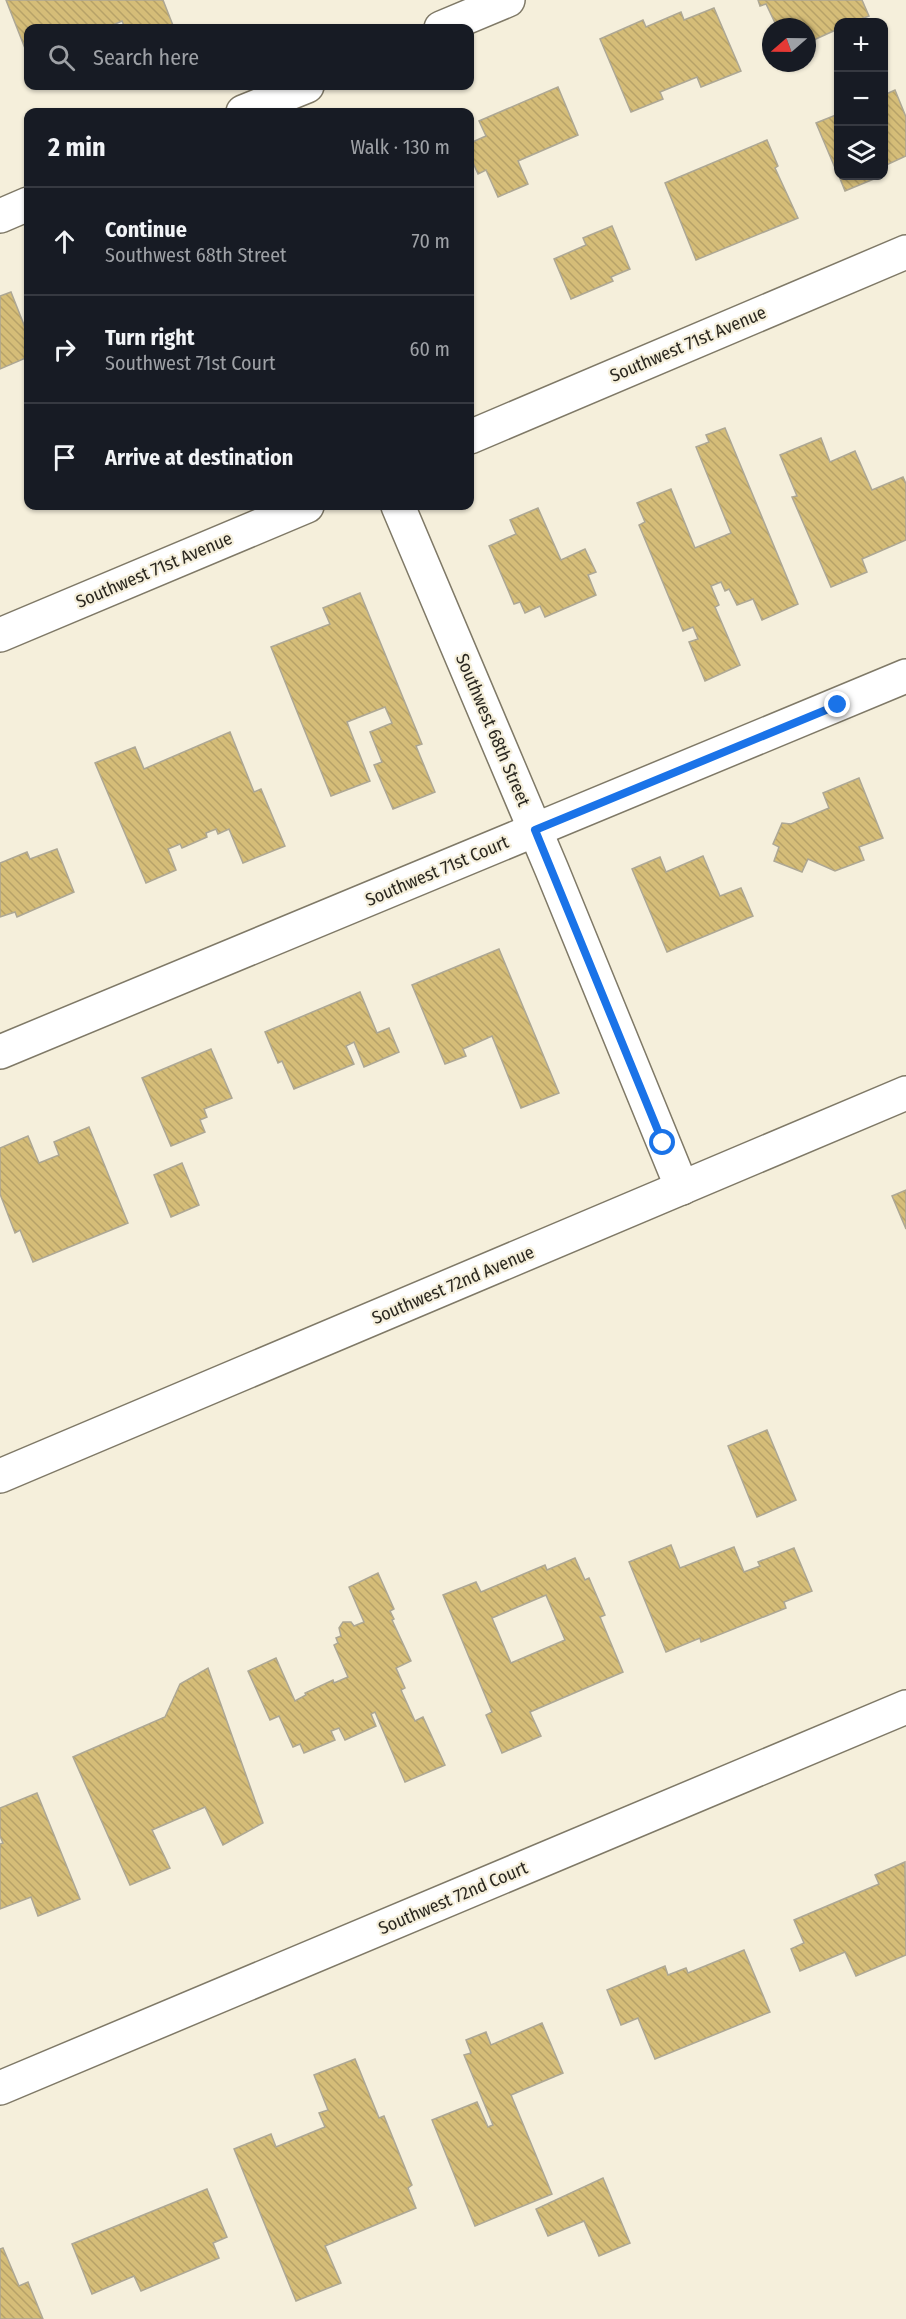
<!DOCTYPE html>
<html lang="en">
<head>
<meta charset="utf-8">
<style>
  body { margin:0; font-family:"Fira Sans Condensed",sans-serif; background:#20242c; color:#f1f3f6 }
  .controls { position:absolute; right:18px; top:18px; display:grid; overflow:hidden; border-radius:12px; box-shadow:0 2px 4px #0004 }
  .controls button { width:54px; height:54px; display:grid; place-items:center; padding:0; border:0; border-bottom:2px solid #363941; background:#171b24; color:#f1f3f6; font:30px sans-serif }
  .compass { position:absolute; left:762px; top:18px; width:54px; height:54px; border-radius:50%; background:#171b24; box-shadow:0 2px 4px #0004; rotate:250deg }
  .stop { position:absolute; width:18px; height:18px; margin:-14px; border:4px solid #1a73e8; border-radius:50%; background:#fff }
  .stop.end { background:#1a73e8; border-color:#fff; box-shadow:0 2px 6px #0008 }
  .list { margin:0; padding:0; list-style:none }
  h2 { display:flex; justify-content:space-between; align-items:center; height:78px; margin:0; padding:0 24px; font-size:26px }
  h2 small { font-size:20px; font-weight:400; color:#9ea1a6 }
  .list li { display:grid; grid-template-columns:39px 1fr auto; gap:18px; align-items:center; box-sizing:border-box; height:108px; padding:0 24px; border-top:2px solid #363941 }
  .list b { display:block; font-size:22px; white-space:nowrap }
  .list p { margin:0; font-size:20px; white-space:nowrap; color:#9ea1a6 }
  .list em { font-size:20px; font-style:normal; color:#9ea1a6 }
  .icon { flex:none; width:33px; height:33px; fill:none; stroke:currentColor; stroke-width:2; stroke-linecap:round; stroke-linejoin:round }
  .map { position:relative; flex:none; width:906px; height:2319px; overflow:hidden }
  .search { position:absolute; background:#171b24; box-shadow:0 2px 4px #0004; left:24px; top:24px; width:450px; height:66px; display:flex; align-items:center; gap:15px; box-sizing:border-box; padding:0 21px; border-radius:12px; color:#9ea1a6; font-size:22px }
  .panel { position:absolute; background:#171b24; box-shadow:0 2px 4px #0004; left:24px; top:108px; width:450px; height:402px; border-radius:12px }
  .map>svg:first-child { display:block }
  .building { fill:url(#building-back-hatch); stroke:#ada794; stroke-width:1.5; fill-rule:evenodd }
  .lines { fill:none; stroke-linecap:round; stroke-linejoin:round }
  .minor-casing { stroke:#7f7967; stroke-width:36 }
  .minor { stroke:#fff; stroke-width:33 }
  .route { stroke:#1a73e8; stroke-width:8 }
  .labels { text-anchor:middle; stroke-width:4.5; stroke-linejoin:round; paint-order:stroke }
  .street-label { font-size:18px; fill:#2a2720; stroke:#f5efdb }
</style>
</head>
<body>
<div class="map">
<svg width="906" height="2319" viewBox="0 0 906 2319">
  <defs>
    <pattern id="building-back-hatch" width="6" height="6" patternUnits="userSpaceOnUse" patternTransform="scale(1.5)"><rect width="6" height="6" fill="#d5bd78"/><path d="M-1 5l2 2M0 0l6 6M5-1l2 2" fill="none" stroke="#b7a268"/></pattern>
  </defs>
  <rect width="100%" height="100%" fill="#f5efdb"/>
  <g class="building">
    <polygon points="6,0 163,0 174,28 125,28 122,21 106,28 28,28 28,56"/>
    <polygon points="758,0 862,0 869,16 853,22 838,22 838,29 807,43 807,27 777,27 766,4 760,6"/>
    <polygon points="714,8 741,71 701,87 697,77 660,92 663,99 631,112 600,39 643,20 646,27 681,12 684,20"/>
    <polygon points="558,87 578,135 518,161 528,184 498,197 486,170 478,174 470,156 470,143 486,136 479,121"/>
    <polygon points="895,90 906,117 906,156 884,166 884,95"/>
    <polygon points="838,114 838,175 816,123"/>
    <polygon points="767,140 778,166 775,168 798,218 696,260 665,183"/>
    <polygon points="839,176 881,176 845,191"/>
    <polygon points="612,226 630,269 611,277 613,281 571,299 554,259 586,245 583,238"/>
    <polygon points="11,292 28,335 28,357 0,369 0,296"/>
    <polygon points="725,428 798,604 762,620 753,599 737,605 729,589 725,591 721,582 711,586 719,605 715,607 740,665 705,681 689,642 698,639 693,627 683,631 639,525 645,522 637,503 671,489 695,548 731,533 696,447 709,442 706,435"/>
    <polygon points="821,438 830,462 855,451 872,490 903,477 906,484 906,540 862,559 867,572 831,587 792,497 797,496 780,455"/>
    <polygon points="538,508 561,560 585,549 596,572 588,575 596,595 545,617 540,606 525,613 520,602 514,604 489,546 516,534 510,520"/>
    <polygon points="360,593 422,744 416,746 435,792 393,809 374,765 382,762 370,732 392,723 385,707 347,722 370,781 331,796 271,647 330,624 323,608"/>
    <polygon points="230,732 254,792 261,789 285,846 243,863 229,829 218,834 216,829 206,833 207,837 182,848 180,844 168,849 176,870 146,883 95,763 135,747 144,769"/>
    <polygon points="859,778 883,838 859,847 864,860 835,871 808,859 802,872 774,861 779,847 773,844 782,823 791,824 829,808 823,793"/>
    <polygon points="57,849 74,892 17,917 15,912 0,917 0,863 27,852 30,859"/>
    <polygon points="703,856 720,896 741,888 753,916 667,952 632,869 660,857 666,872"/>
    <polygon points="499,949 559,1093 521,1108 492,1036 463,1049 466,1056 445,1064 412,985"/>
    <polygon points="360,992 377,1033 389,1028 399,1052 364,1067 354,1042 346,1046 354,1064 294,1089 282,1061 278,1063 265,1032"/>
    <polygon points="211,1049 232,1098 204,1109 207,1117 200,1120 205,1132 171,1146 142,1078"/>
    <polygon points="89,1127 128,1223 33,1262 20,1230 15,1233 0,1194 0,1148 28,1136 39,1163 59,1155 54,1142"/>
    <polygon points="182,1163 199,1205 171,1217 154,1175"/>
    <polygon points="906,1190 906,1229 892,1196"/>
    <polygon points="767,1430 796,1500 757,1517 728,1446"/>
    <polygon points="671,1545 680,1568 734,1547 744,1572 760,1566 758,1562 794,1548 812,1591 784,1602 786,1608 701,1642 700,1638 666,1652 629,1562"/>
    <path d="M575,1558L585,1580L589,1578L605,1615L600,1617L623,1672L530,1712L541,1736L502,1753L486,1715L492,1712L443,1595L476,1582L481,1592L545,1565L547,1570ZM546,1595L565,1640L511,1663L492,1618Z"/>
    <polygon points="378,1573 394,1609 390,1611 394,1619 392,1620 411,1661 396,1668 405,1688 401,1690 415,1721 423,1717 445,1765 405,1782 375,1712 371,1714 376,1726 345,1740 339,1728 331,1731 335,1740 304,1753 300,1744 293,1747 279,1716 270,1720 248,1671 276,1658 295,1701 306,1695 305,1693 333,1680 334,1683 348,1677 334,1645 338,1643 336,1638 341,1636 339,1628 343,1622 351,1622 354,1626 364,1622 349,1587"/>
    <polygon points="208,1668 263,1823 223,1845 205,1807 152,1830 170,1868 130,1885 73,1757 165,1717 180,1684"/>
    <polygon points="37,1793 80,1899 38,1916 31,1897 0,1909 0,1844 3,1843 0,1836 0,1808"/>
    <polygon points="905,1862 906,1955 856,1976 845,1952 800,1971 791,1949 804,1943 794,1920 879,1884 875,1875"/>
    <polygon points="744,1950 770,2012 655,2059 638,2018 621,2025 607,1990 665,1966 668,1975 686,1968 688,1973"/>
    <polygon points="542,2023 563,2073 511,2095 552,2194 475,2226 432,2120 477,2102 488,2127 493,2125 464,2055 471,2053 466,2040 486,2032 491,2045"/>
    <polygon points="355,2059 379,2118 384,2116 412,2185 408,2188 416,2208 325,2246 341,2283 296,2301 234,2149 271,2134 276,2147 325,2127 319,2113 328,2110 314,2075"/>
    <polygon points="603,2178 630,2243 599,2256 584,2221 548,2236 536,2209"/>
    <polygon points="207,2189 227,2237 213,2243 219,2258 141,2291 134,2276 92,2294 72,2244"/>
    <polygon points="3,2248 19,2286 28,2282 43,2319 0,2319 0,2249"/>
  </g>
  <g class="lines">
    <defs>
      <g id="minor">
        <polyline points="441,28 508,0"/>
        <polyline points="243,112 307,86"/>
        <polyline points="0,216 28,204"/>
        <polyline points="470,437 906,252"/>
        <polyline points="398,506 552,870 682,1188"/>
        <polyline points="0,635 307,506"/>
        <polyline points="0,1052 906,676"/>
        <polyline points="0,1476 906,1093"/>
        <polyline points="0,2088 906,1707"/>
      </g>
    </defs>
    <use href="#minor" class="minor-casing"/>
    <use href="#minor" class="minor"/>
  </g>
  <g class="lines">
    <polyline class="route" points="663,1143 535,830 838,705"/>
  </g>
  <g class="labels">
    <g class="street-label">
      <text transform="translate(688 344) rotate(-23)" y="6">Southwest 71st Avenue</text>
      <text transform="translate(154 570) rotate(-23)" y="6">Southwest 71st Avenue</text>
      <text transform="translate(493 730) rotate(67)" y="6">Southwest 68th Street</text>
      <text transform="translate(437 871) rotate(-23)" y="6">Southwest 71st Court</text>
      <text transform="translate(453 1285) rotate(-23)" y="6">Southwest 72nd Avenue</text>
      <text transform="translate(453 1898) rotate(-23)" y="6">Southwest 72nd Court</text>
    </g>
  </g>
</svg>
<div class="controls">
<button>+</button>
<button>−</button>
<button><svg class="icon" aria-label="layers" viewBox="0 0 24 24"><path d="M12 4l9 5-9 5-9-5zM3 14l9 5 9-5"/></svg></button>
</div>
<svg class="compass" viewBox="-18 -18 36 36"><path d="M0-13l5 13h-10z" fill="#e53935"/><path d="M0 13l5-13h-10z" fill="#9ea1a6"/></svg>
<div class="stop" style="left:663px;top:1143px"></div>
<div class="stop end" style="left:838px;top:705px"></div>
<div class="search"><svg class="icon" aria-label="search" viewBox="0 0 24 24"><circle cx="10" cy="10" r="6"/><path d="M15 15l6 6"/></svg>Search here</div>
<section class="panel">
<h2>2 min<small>Walk · 130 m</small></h2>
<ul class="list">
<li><svg class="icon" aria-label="ahead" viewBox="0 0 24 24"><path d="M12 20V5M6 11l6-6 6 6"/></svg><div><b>Continue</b><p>Southwest 68th Street</p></div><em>70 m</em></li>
<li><svg class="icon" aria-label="right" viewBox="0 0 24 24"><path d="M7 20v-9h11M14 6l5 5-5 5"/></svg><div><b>Turn right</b><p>Southwest 71st Court</p></div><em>60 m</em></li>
<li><svg class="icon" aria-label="arrive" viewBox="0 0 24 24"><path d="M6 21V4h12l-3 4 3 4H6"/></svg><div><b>Arrive at destination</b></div></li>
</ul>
</section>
</div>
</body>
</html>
